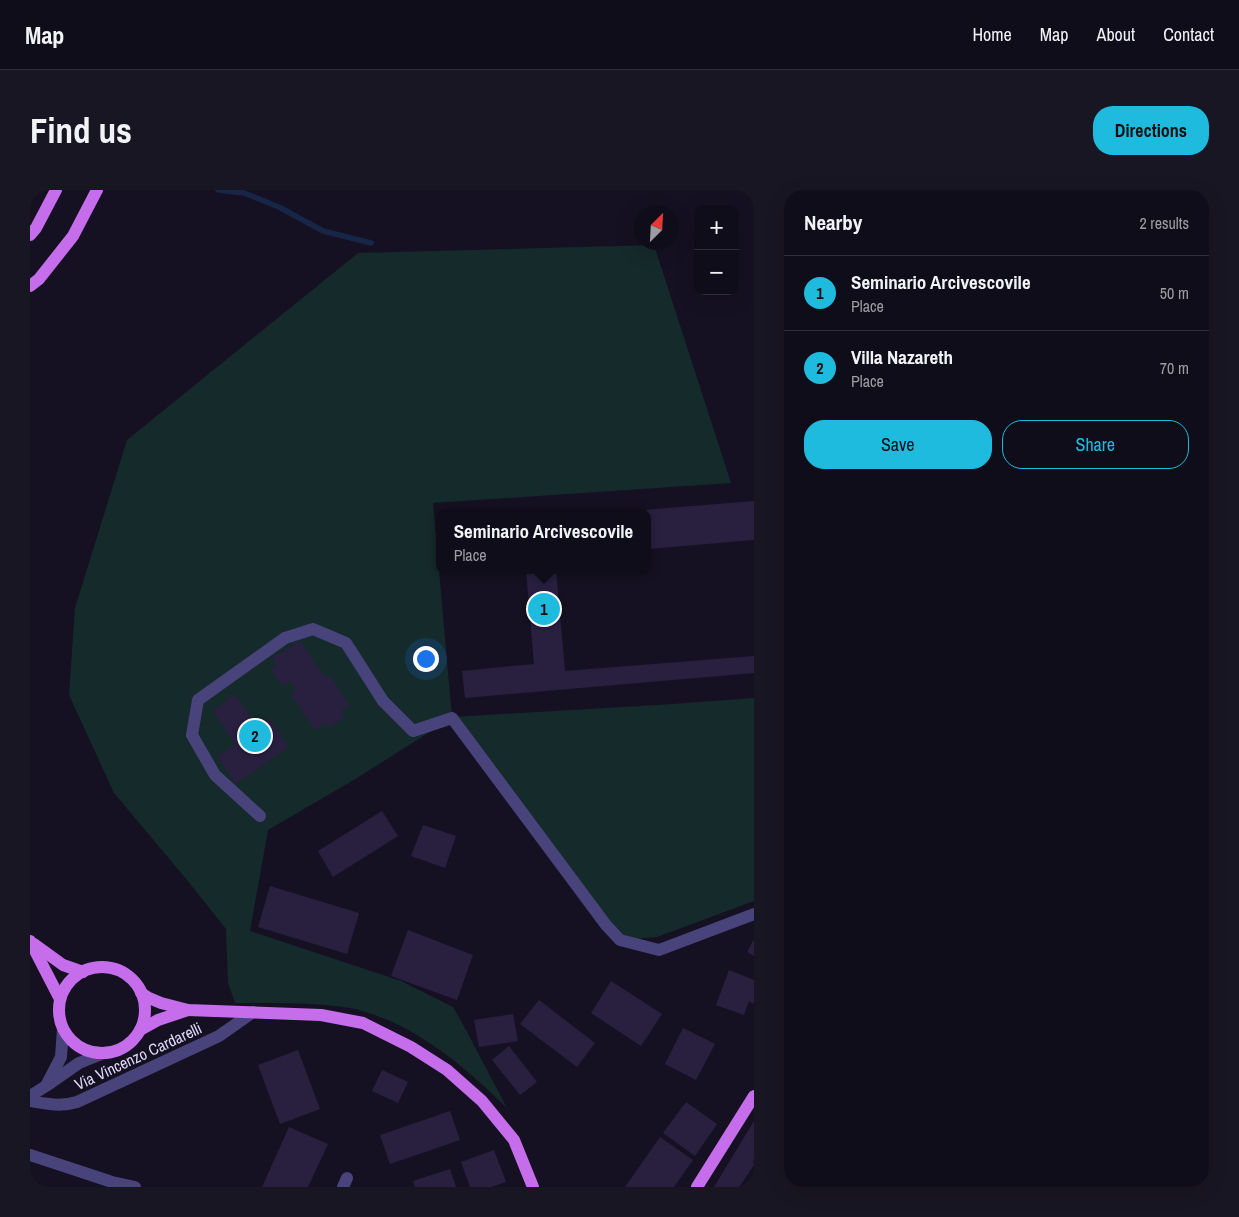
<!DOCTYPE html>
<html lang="en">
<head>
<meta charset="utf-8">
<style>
  body { margin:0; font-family:"Archivo Narrow",sans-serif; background:#191623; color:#f1f3f6 }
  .controls { position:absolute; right:15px; top:15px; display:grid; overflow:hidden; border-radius:10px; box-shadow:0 5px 20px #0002 }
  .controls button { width:45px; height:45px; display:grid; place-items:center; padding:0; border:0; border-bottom:1px solid #302d39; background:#100d1a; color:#f1f3f6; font:25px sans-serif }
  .compass { position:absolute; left:604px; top:15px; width:45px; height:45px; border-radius:50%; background:#100d1a; box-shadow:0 5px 20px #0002; rotate:24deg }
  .you { position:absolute; left:395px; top:468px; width:18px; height:18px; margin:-12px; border:4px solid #fff; border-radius:50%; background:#1a73e8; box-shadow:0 0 0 8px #1a73e833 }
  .badge { display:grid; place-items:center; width:32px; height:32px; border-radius:50%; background:#1fbbde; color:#111; font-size:16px; font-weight:700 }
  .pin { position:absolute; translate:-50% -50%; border:2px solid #fff; box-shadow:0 1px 5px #0006 }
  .popup { position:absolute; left:406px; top:319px; width:215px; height:65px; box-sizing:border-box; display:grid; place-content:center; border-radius:10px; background:#100d1a; filter:drop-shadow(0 1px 4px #0005); font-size:16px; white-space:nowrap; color:#9c9ca2 }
  .popup b { font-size:19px; color:#f1f3f6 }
  .popup::after { content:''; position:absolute; left:50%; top:100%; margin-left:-10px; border:10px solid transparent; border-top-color:#100d1a }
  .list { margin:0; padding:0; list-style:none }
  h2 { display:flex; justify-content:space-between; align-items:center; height:65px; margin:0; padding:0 20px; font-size:21px }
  h2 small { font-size:16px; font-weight:400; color:#9c9ca2 }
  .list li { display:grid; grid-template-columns:32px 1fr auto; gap:15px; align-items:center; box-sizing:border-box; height:75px; padding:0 20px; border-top:1px solid #302d39 }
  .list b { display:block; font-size:19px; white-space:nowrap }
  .list p { margin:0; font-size:16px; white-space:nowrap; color:#9c9ca2 }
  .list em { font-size:16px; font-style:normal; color:#9c9ca2 }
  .actions { display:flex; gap:10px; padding:15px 20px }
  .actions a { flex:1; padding:11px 0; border:1px solid #1fbbde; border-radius:20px; text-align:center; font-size:18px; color:#1fbbde }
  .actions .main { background:#1fbbde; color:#111 }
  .map { position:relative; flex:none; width:724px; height:997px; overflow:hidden; border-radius:20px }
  header { display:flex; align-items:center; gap:30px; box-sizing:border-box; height:70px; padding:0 25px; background:#100d1a; border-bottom:1px solid #302d39 }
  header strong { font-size:24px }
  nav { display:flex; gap:28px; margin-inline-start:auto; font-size:18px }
  .intro { display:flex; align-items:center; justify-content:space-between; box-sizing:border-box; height:120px; padding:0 30px }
  h1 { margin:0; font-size:35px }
  .button { padding:12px 22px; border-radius:20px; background:#1fbbde; color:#111; font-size:18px; font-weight:700 }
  main { display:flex; gap:30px; padding:0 30px }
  aside { flex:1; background:#100d1a; border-radius:20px; box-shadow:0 5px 20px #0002 }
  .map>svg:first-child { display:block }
  .green { fill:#152a2b }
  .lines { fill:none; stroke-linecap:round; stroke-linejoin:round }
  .stream { stroke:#172546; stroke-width:5.5 }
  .building { fill:#292040 }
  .minor { stroke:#49437b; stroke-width:12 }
  .major { stroke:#c66deb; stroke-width:12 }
  .labels { text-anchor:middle; stroke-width:4; stroke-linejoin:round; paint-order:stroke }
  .street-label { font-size:16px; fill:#ded8f9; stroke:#151122 }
</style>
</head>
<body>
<header>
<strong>Map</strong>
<nav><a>Home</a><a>Map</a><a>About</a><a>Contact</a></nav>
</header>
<div class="intro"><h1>Find us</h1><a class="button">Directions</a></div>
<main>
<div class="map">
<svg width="724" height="997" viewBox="0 0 724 997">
  <rect width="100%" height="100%" fill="#151122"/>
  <path class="green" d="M624,55L701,293L403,313L422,527L643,514L724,508V711L627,747L590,750L422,528L327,588L238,640L220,741L371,791L423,817L436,840L477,918C438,880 395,842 342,824C335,822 328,819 320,818C283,812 243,813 205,813L198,793L196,739L157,690L84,603L39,505L45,418L97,250L328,63Z"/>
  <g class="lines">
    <polyline class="stream" points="188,0 214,3 249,17 293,41 341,53"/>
  </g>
  <g class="building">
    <polygon points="724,311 724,350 618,359 618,323 601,323 601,321"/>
    <polygon points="496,380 526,380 535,481 724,466 724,483 435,508 432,481 504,474"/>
    <polygon points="270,451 293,485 301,487 319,515 311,521 315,527 299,538 296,533 285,540 262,506 265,499 260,491 252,496 241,479 246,476 242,468"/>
    <polygon points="205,504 228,537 240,529 258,557 206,594 187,567 205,554 183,521"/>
    <polygon points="352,621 368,646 303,687 288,661"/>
    <polygon points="393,635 426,646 415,678 381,666"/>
    <polygon points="240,696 329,723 317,764 228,737"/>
    <polygon points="378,740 443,765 427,810 361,786"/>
    <polygon points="724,749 724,766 717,762"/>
    <polygon points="699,780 724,790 724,812 723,814 719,811 714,825 686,815"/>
    <polygon points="581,791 632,824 611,856 561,823"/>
    <polygon points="509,810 565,853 547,877 490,834"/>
    <polygon points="483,824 488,851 449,857 444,830"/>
    <polygon points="653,838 685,854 666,890 635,874"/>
    <polygon points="479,856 507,892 490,905 462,870"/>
    <polygon points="268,860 290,919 250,934 228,875"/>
    <polygon points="352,880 378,892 368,913 342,901"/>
    <polygon points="656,912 687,934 665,966 633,943"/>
    <polygon points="420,921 430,950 360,974 350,945"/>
    <polygon points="724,931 724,969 723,970 724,975 710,996 712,997 684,997"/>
    <polygon points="259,937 298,954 278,997 232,997"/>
    <polygon points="630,947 663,970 644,997 595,997"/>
    <polygon points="464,960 476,992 461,997 440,997 431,972"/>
    <polygon points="420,979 426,997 385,997 383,991"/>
  </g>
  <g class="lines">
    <g class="minor">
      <polyline points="230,626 185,585 162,545 168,510 255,448 283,439 316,453 353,511 383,541 422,528 576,735 590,750 629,760 724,724"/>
      <polyline points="17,894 31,867 33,839"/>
      <polyline points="0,906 16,896 49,873 74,863"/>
      <path d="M0,911C16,914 31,917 47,912L189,846L223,822"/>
      <polyline points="0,965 82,992 105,997"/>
      <polyline points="313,997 317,988"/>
    </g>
    <g class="major">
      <polyline points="0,45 6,38 26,0"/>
      <polyline points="0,96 9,89 43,46 67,0"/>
      <polyline points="0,751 30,809"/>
      <polyline points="4,754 33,775 53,782"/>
      <circle cx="72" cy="820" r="43"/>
      <polyline points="111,803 119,808 131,813 158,820 291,825 333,833 381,857 417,880 452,911 484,950 503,997"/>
      <polyline points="110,840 128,830 158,820"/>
      <polyline points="667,997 724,906"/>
    </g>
  </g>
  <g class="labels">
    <g class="street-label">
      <text transform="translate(108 866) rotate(-25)" y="6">Via Vincenzo Cardarelli</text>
    </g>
  </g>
</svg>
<div class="controls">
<button>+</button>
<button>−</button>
</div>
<svg class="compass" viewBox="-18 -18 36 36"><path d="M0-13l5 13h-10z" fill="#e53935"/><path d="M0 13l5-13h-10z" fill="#9c9ca2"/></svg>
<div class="you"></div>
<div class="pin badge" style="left:514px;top:419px">1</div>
<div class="popup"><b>Seminario Arcivescovile</b>Place</div>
<div class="pin badge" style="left:225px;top:546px">2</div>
</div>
<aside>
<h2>Nearby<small>2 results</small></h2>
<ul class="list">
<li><span class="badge">1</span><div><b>Seminario Arcivescovile</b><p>Place</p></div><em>50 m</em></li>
<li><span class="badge">2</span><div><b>Villa Nazareth</b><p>Place</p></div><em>70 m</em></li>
</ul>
<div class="actions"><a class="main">Save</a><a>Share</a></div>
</aside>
</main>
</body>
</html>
